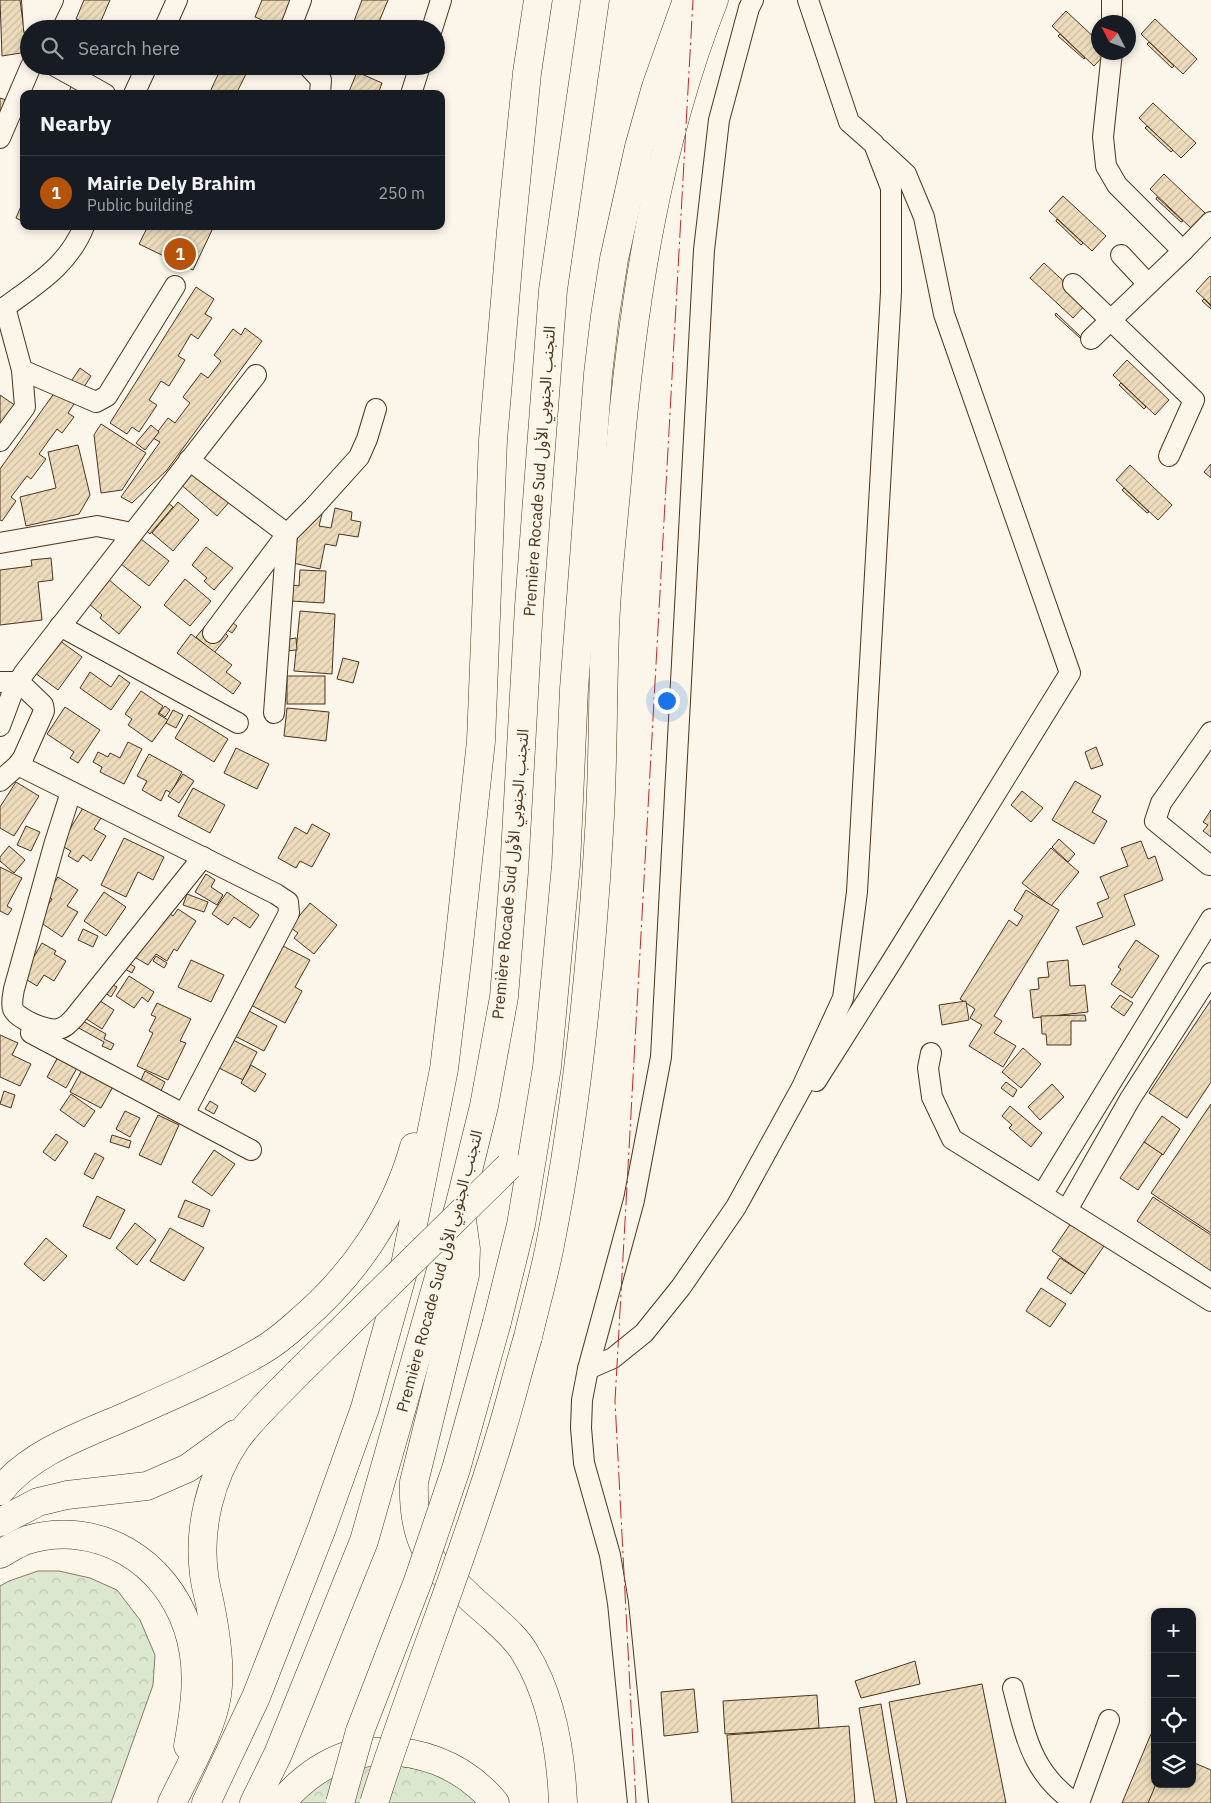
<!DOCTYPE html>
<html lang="en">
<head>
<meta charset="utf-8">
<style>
  body { margin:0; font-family:"IBM Plex Sans","Noto Sans Arabic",sans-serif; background:#242831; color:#f1f3f6 }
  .controls { position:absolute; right:15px; bottom:15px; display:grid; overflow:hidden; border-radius:10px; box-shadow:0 2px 8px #0003 }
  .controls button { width:45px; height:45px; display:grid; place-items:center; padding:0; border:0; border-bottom:1px solid #363941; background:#171b24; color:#f1f3f6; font:25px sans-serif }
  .compass { position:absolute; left:1091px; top:15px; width:45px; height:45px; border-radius:50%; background:#171b24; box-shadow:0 2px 8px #0003; rotate:312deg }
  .you { position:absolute; left:666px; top:700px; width:18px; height:18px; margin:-12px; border:4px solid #fff; border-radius:50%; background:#1a73e8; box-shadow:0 0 0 8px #1a73e833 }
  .badge { display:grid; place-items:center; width:32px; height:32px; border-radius:50%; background:#b45309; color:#fff; font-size:16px; font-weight:700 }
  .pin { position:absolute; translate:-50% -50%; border:2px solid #fff; box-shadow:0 1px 5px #0006 }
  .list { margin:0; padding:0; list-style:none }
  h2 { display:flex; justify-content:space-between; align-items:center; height:65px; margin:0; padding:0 20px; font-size:21px }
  h2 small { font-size:16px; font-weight:400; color:#9ea1a6 }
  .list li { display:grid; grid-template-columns:32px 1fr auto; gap:15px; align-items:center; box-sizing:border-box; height:75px; padding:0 20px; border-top:1px solid #363941 }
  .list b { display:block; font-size:19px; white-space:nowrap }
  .list p { margin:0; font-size:16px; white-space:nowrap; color:#9ea1a6 }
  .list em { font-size:16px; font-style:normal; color:#9ea1a6 }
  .icon { flex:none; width:28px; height:28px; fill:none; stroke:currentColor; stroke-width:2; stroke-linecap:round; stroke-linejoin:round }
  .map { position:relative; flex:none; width:1211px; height:1803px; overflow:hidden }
  .search { position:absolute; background:#171b24; box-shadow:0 2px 8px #0003; left:20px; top:20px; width:425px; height:55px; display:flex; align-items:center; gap:12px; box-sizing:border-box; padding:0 18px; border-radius:28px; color:#9ea1a6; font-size:19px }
  .panel { position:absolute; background:#171b24; box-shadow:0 2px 8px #0003; left:20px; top:90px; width:425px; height:140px; border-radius:10px }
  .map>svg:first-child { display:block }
  .forest { fill:url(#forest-crowns); stroke:#887966 }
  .building { fill:url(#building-hatch); stroke:#4a3520 }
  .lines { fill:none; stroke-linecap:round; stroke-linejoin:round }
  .minor-casing { stroke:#4a3520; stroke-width:22 }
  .highway-casing { stroke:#4a3520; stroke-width:29 }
  .minor { stroke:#fbf6e9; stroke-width:20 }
  .highway { stroke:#fbf6e9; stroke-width:28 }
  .highway-bridge-casing { stroke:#4a3520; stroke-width:29; stroke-linecap:butt }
  .highway-bridge { stroke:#fbf6e9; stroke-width:28 }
  .power { stroke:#c62828; stroke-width:1; stroke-dasharray:18 4 2.5 4; stroke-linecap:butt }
  .labels { text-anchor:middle; stroke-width:4; stroke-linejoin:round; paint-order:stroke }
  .street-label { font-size:16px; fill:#4a3520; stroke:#fbf6e9 }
</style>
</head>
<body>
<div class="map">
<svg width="1211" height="1803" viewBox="0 0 1211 1803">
  <defs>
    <pattern id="forest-crowns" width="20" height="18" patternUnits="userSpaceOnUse" patternTransform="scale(1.25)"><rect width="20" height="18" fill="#dce7d0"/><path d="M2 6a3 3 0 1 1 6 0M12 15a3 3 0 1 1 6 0" fill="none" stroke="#bec7b2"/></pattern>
    <pattern id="building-hatch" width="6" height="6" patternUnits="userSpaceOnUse" patternTransform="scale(1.25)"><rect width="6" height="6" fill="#ecdcbc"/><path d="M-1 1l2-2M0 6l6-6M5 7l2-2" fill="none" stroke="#ccbda1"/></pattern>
  </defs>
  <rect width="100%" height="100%" fill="#fbf6e9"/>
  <g class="forest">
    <polygon points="38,1571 59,1571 90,1578 117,1590 140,1620 155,1655 153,1685 111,1803 0,1803 0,1586 9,1581"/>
    <polygon points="366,1760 446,1774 478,1803 293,1803 300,1793"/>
  </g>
  <g class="building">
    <polygon points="0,0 20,0 27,52 2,56"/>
    <polygon points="84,0 110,0 98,28 76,19"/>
    <polygon points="262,0 292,0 280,28 255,17"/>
    <polygon points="362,0 388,0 376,29 351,29"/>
    <polygon points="1066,11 1098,41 1098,52 1107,52 1094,66 1052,26"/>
    <polygon points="1155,19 1197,59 1183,74 1141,34"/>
    <polygon points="1060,34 1085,58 1084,59 1058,36"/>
    <polygon points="1149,42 1174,66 1172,68 1147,44"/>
    <polygon points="222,66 250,66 236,94 209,94"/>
    <polygon points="357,72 382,83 378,94 348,94"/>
    <polygon points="73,82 97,94 68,94"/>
    <polygon points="0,98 6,100 0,115"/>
    <polygon points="1153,103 1196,143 1181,158 1139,118"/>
    <polygon points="1147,126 1173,150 1171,152 1145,128"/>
    <polygon points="1164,174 1206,214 1192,229 1150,189"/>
    <polygon points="1063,196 1106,236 1092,251 1049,211"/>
    <polygon points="1157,197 1183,221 1181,222 1156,199"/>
    <polygon points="24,199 24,222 16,218"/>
    <polygon points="1057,219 1083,243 1081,245 1056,221"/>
    <polygon points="148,226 214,226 193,270 139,244"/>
    <polygon points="1044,263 1087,303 1073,318 1030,278"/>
    <polygon points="1210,276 1211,277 1211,305 1196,291"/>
    <polygon points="196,287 214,299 205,314 212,318 198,339 191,334 178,356 185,360 169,386 161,381 149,400 157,405 139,432 132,427 127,434 110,423"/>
    <polygon points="1204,299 1211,306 1211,309 1202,301"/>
    <polygon points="1056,313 1081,337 1080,338 1055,315"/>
    <polygon points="245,328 262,341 167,470 132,503 121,497 160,442 153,438 168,418 175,423 190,403 183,397 201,373 208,378 221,361 214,355 233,329 241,335"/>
    <polygon points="1127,360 1169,400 1155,415 1113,375"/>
    <polygon points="80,368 91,376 82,390 70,383"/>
    <polygon points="1121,383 1146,407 1144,409 1119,385"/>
    <polygon points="55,392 76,401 68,413 74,417 62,433 57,429 39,454 46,459 31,479 27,476 11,497 16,501 2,521 0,520 0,469"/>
    <polygon points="0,395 16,406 0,430"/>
    <polygon points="101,424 146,453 122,490 101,493 94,435"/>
    <polygon points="151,425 159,432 145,450 136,443"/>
    <polygon points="78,445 90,495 79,514 26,526 20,497 56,488 48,452"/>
    <polygon points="198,459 237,493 217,516 178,482"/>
    <polygon points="1211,464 1211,478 1204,472"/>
    <polygon points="1130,465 1172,505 1158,520 1116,480"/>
    <polygon points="1124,488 1149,512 1147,513 1122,490"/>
    <polygon points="166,501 173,507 150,534 143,528"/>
    <polygon points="178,502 199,520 173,551 152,533"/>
    <polygon points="335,508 352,512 351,520 361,522 358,537 339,534 336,546 325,544 320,569 293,563 302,510 322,514 319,526 331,528"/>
    <polygon points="141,539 169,561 149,586 121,564"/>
    <polygon points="206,547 233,568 214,590 204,581 207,578 192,565"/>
    <polygon points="51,558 53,580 38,582 42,620 0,625 0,570 32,566 31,560"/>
    <polygon points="300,570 326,571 324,603 291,601 292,585 299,586"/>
    <polygon points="108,579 141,607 119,634 100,618 102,615 88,603"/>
    <polygon points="185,579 211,601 190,626 164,605"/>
    <polygon points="218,611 220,628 228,636 214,653 196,637"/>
    <polygon points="300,611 335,614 332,674 294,671"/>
    <polygon points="229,620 237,626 232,633 223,627"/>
    <polygon points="191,634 232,665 226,672 241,683 233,694 177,653"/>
    <polygon points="296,638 297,650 284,651 283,640"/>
    <polygon points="59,640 82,657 58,690 35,673"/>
    <polygon points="343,658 359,662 353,683 337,679"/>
    <polygon points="90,672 111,687 119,675 130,683 111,710 80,688"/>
    <rect x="287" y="676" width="38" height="28"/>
    <polygon points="141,691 163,706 158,714 168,720 152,742 128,725 132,719 125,714"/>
    <polygon points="165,706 170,710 165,717 159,713"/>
    <polygon points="65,707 100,730 78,763 70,758 74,752 47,734"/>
    <polygon points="287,708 329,712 326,741 284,736"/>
    <polygon points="173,710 183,715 176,728 166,723"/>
    <polygon points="189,715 228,739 214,762 175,738"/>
    <polygon points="128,742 142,749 124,784 100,772 102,767 93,762 98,752 108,757 110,753 120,758"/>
    <polygon points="1096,747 1103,765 1091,769 1085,752"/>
    <polygon points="236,748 269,764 257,789 224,773"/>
    <polygon points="149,754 182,772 171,793 166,790 161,801 142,790 147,781 137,776"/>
    <polygon points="183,774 194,781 179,803 168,796"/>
    <polygon points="1075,781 1101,796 1092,812 1107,821 1094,844 1052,820"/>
    <polygon points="16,782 39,796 14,836 0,828 0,807"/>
    <polygon points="193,788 225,805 210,833 178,816"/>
    <polygon points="1022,791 1043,808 1031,822 1011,805"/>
    <polygon points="83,808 101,818 94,829 106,836 91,861 83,855 78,862 68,856 71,851 60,845"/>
    <polygon points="1211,810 1211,837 1203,831 1208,825 1203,822"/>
    <polygon points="312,824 330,834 312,867 300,861 296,868 278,858 295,827 307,834"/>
    <polygon points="26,826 40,832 31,851 17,845"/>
    <polygon points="124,838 164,857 153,880 138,872 126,897 101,885"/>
    <polygon points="1059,839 1075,854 1068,862 1052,847"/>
    <polygon points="1141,841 1148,859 1155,856 1163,880 1124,895 1135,925 1083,945 1076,927 1103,917 1097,903 1109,898 1100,877 1128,866 1121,848"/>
    <polygon points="9,846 25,860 14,873 0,861 0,857"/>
    <polygon points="1051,848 1079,872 1051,906 1022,883"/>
    <polygon points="0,867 22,878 7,906 12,909 8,915 0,911"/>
    <polygon points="206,874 215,880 211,887 223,895 217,905 195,892"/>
    <polygon points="58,877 78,890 67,906 78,912 62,937 37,920 52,899 46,895"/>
    <polygon points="1026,890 1059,910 994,1016 1002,1021 994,1033 1016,1046 1003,1067 969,1046 982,1025 970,1018 975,1009 960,999 1009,920 1017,926 1023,916 1014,910"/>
    <polygon points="104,892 126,907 106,936 84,921"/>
    <polygon points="227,892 259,915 250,928 234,917 228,925 212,914"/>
    <polygon points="187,894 208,902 204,912 183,905"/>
    <polygon points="310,903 337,925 314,954 294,938 298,933 290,927"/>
    <polygon points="178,909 196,921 177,951 174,949 167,961 156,954 148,965 131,955 166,911 173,916"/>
    <polygon points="83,929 98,936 93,947 78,940"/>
    <polygon points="1136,940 1159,956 1132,998 1111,984 1121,969 1118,967"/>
    <polygon points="42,943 56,951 54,954 66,961 54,981 44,975 37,986 19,975 32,960"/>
    <polygon points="281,945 310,960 295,987 302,991 285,1023 249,1004"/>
    <polygon points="156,956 167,963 164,968 153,961"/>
    <polygon points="191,960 224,975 211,1002 178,987"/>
    <polygon points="1068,960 1070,986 1085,985 1088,1012 1033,1018 1030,990 1039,989 1038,978 1049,977 1047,962"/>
    <polygon points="127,962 135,967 132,973 123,968"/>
    <polygon points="129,976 154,992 148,1002 142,997 134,1008 116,996"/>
    <polygon points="109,983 117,987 111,997 104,992"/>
    <polygon points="1120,995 1133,1003 1124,1016 1111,1007"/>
    <polygon points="97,999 114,1010 102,1029 85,1018"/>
    <polygon points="1211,1000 1211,1082 1187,1118 1149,1093"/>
    <polygon points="966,1001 969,1020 942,1025 939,1005"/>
    <polygon points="157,1003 191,1019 180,1041 186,1043 168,1080 137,1066 153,1033 149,1031 156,1017 151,1015"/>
    <polygon points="249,1011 277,1026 264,1051 231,1034"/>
    <polygon points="1085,1015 1086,1021 1071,1021 1071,1045 1047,1045 1046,1034 1042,1034 1041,1016"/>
    <polygon points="81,1020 106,1034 104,1039 114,1044 111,1050 102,1046 104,1042 77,1027"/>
    <polygon points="0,1035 18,1043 12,1055 31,1064 20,1086 0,1077"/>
    <polygon points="233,1040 257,1052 243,1080 219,1068"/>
    <polygon points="1023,1048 1041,1064 1021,1088 1002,1072"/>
    <polygon points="58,1057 77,1068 66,1088 47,1077"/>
    <polygon points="251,1065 266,1074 255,1092 241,1083"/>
    <polygon points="83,1068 114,1085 101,1108 70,1092"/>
    <polygon points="145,1071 165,1082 161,1091 141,1080"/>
    <polygon points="1006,1082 1017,1090 1013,1097 1001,1088"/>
    <polygon points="1052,1084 1064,1097 1040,1120 1028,1107"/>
    <polygon points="4,1091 15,1095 11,1108 0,1104"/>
    <polygon points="71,1094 95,1111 84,1127 60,1110"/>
    <polygon points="210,1101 218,1106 214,1114 205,1109"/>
    <polygon points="1211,1104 1211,1233 1151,1193"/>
    <polygon points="1010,1106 1042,1133 1031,1147 1009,1128 1012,1125 1002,1116"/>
    <polygon points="125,1111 140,1118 130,1137 116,1129"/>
    <polygon points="158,1115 179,1125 161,1165 139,1155"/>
    <polygon points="1162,1116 1180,1129 1163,1155 1144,1142"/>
    <polygon points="56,1134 68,1142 55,1161 43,1152"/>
    <polygon points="112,1135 131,1141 129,1148 110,1142"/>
    <polygon points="1144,1142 1162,1154 1138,1190 1120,1178"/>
    <polygon points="214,1150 235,1164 212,1196 192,1182"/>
    <polygon points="95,1153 104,1158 93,1179 84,1174"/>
    <polygon points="97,1196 125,1210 110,1239 83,1226"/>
    <polygon points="1153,1197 1211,1235 1211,1271 1137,1221"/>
    <polygon points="185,1200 210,1210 203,1227 178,1217"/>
    <polygon points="1073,1220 1106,1243 1085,1274 1052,1251"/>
    <polygon points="135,1223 156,1240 137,1265 116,1248"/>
    <polygon points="170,1228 204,1248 184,1281 150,1261"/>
    <polygon points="46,1238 67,1256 44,1281 24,1264"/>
    <polygon points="1060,1258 1085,1274 1071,1294 1047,1278"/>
    <polygon points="1041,1288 1066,1304 1050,1327 1026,1311"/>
    <polygon points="915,1661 920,1684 861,1698 855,1681"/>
    <polygon points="982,1684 1006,1803 907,1803 889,1702"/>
    <polygon points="694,1689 698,1732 664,1736 661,1692"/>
    <polygon points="817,1695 819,1728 725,1734 723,1701"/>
    <polygon points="881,1704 897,1803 875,1803 859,1708"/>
    <polygon points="849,1726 855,1803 732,1803 727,1735"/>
    <polygon points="1151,1734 1155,1736 1155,1784 1156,1784 1149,1803 1122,1803"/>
    <polygon points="1192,1762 1211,1770 1211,1803 1148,1803 1156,1784 1192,1784"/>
  </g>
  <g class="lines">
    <defs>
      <g id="minor">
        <polyline points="32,0 34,29"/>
        <polyline points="1112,0 1112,22"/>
        <polyline points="39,29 53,0"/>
        <polyline points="164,29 177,0"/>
        <polyline points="290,29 301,0"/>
        <polyline points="432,29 441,0"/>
        <polyline points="1112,52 1103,137 1106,166 1117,185 1183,251"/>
        <polyline points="55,66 105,94"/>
        <polyline points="308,66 321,80 320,94"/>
        <polyline points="134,94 147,66"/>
        <polyline points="411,94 420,66"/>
        <polyline points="0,138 31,66"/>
        <polyline points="1121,255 1148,284"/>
        <polyline points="1073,284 1194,400 1169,456"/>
        <path d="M0,311C33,286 68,267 84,226"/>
        <polyline points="1091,339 1183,251 1211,222"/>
        <polyline points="22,370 96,402 107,396 175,286"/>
        <polyline points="0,441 25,407 22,370 5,307"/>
        <polyline points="189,460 287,534 213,633"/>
        <polyline points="0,543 97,526 132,533"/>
        <polyline points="60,626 238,723"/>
        <polyline points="0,682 19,682 43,705 44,711 23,758 18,765 0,781"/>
        <polyline points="274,713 287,534 313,508 359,457 367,439 376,409"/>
        <polyline points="0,726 13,691 24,673 256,375"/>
        <polyline points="18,765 276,894 288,902 289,913 184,1114"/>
        <path d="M71,792L55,842L14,989C13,995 11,1003 13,1009C17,1019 48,1032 58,1029C65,1028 69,1023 74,1018L203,857"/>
        <polyline points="1209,865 1155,821 1161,803 1211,732"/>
        <polyline points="1211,919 1042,1195 1211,1301"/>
        <polyline points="31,1033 251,1150"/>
        <polyline points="931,1053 928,1068 932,1097 952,1139 1042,1195"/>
        <polyline points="816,1081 892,961 1070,673 944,314 924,217 906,174 879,149"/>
        <polyline points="1067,1210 1130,1099 1211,973"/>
        <polyline points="588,1369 613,1358 644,1333 681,1287 736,1207 802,1087 843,998 857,892 891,292 891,188 874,144 849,122 808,0"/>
        <path d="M1013,1688C1026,1737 1031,1772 1075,1803"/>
        <polyline points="638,1803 618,1603 610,1555 584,1463 581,1428 582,1400 588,1369 634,1200 661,1057 704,250 719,120 749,8 753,0"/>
        <polyline points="1079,1803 1109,1720"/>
      </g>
      <g id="highway">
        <path d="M461,1213L466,1249L465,1275L414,1482C413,1511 418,1545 438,1568C443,1574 449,1579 455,1583C467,1595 479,1606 492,1617C503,1627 517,1639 525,1653C552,1697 561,1753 563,1803"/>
        <polyline points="497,1322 521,1225 547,1067 566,865 574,689 598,374 605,316 614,259 639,147 656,87 687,0"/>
        <path d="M528,1337C535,1307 544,1276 550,1245C577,1109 591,971 599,832C604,758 602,683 606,608C609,558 615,508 619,459C633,302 656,147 714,0"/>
        <path d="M0,1491C29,1454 80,1436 122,1418C169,1397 217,1377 261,1351C275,1343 288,1332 300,1321C354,1275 395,1215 414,1147"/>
        <polyline points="0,1522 38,1502 67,1495 147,1486 188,1468 235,1434"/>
        <path d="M0,1554C9,1549 18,1543 27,1540C98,1519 166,1561 188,1629C201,1668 195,1707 188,1746"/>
        <path d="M172,1803C187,1771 212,1730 217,1695C221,1670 215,1629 210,1604C208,1594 205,1584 204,1574C198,1529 210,1478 236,1440C253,1416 277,1395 298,1373"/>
        <polyline points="206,1803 256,1697 322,1528 365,1408 405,1265 444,1069 458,953 481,741 493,440 511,231 527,73 538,0"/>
        <polyline points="254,1803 278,1754 364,1541 460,1203 484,1106 504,997 514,872 529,606 553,290 595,0"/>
        <path d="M281,1803C298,1783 321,1765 346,1756C352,1754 359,1754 365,1753C414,1746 463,1764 495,1803"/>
      </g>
    </defs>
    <use href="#minor" class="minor-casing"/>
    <use href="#highway" class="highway-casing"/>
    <use href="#minor" class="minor"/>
    <use href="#highway" class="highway"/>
    <defs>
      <g id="highway-bridge">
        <polyline points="298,1373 509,1166"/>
        <polyline points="340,1803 360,1731 418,1581 456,1469 497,1322"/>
        <path d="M374,1803C413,1680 463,1560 500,1436C510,1404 518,1370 528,1337"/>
      </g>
    </defs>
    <use href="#highway-bridge" class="highway-bridge-casing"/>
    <use href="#highway-bridge" class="highway-bridge"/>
    <polyline class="power" points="636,1803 615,1401 693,0"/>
  </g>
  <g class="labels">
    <g class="street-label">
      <text transform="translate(539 471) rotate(-86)" y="6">Première Rocade Sud التجنب الجنوبي الأول</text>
      <text transform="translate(510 874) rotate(-85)" y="6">Première Rocade Sud التجنب الجنوبي الأول</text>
      <text transform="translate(439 1271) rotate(-75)" y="6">Première Rocade Sud التجنب الجنوبي الأول</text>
    </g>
  </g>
</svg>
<div class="controls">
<button>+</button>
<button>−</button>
<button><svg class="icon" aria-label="locate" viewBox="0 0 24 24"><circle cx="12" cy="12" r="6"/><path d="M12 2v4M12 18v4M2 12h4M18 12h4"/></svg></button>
<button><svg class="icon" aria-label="layers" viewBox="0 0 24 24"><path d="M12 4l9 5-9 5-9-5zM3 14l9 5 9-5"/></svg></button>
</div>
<svg class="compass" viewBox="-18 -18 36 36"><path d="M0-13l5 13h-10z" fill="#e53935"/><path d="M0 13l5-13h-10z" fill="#9ea1a6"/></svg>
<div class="you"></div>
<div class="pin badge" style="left:180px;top:254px">1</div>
<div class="search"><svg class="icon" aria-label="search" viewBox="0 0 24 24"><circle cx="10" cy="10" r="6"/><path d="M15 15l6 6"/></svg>Search here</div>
<section class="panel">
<h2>Nearby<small></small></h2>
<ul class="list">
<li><span class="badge">1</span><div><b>Mairie Dely Brahim</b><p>Public building</p></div><em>250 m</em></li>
</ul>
</section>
</div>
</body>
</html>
